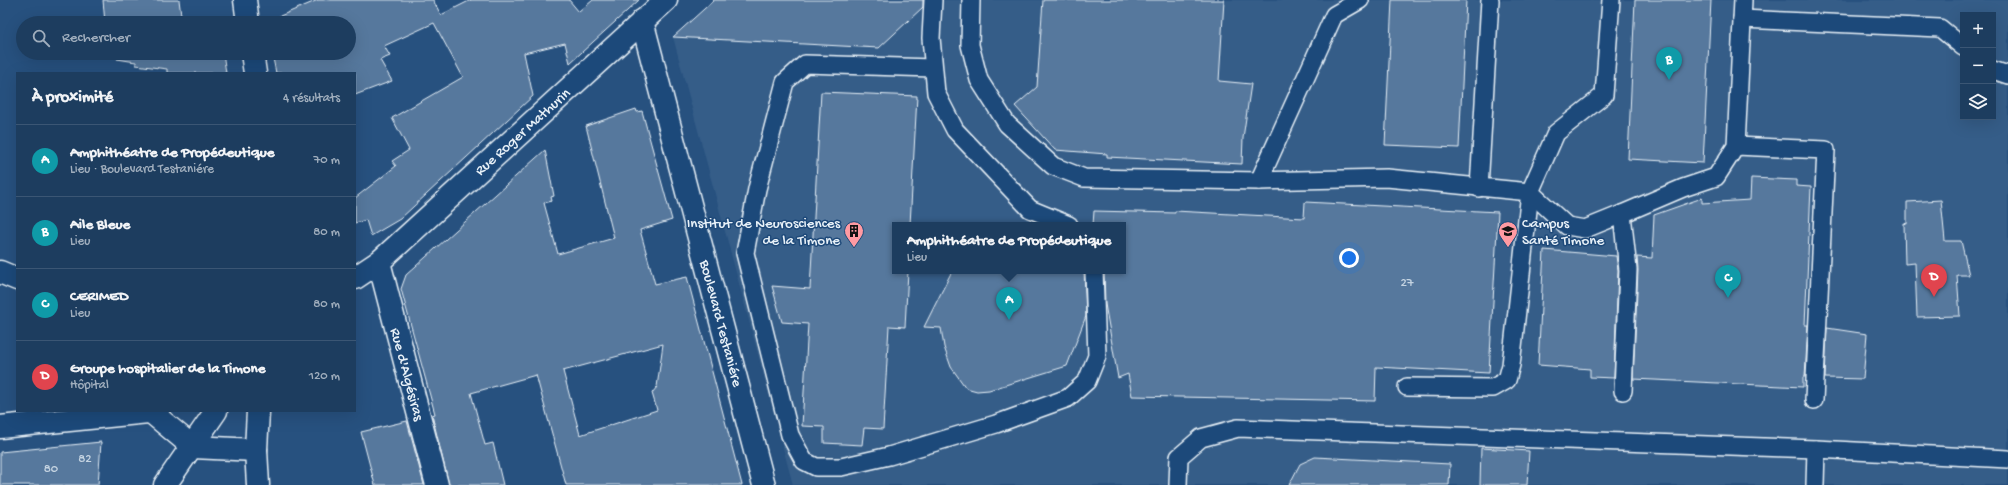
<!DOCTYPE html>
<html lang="fr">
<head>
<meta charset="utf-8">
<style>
  body { margin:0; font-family:"Gochi Hand",sans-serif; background:#254465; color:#f1f3f6 }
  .controls { position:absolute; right:12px; top:12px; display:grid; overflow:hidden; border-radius:0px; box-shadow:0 4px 16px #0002 }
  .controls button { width:36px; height:36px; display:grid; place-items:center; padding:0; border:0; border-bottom:1px solid #3b5674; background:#1d3d5f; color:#f1f3f6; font:20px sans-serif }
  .you { position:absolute; left:1349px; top:258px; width:14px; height:14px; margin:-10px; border:3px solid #fff; border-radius:50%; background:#1a73e8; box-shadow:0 0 0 6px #1a73e833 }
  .badge { display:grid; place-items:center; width:26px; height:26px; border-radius:50%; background:#ff9aa2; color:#fff; font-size:13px; font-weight:700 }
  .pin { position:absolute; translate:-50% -33px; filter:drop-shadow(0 1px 2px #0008) }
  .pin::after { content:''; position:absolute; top:21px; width:14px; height:12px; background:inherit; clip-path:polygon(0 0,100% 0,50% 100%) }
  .popup { position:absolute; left:892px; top:222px; width:234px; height:52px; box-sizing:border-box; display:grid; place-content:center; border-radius:0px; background:#1d3d5f; filter:drop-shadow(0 1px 3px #0005); font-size:13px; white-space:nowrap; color:#a0aebd }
  .popup b { font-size:15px; color:#f1f3f6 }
  .popup::after { content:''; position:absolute; left:50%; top:100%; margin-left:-8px; border:8px solid transparent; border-top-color:#1d3d5f }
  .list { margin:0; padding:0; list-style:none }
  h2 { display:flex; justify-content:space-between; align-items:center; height:52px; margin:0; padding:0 16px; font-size:17px }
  h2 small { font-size:13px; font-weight:400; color:#a0aebd }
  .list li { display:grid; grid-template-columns:26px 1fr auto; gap:12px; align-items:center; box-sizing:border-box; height:72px; padding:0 16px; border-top:1px solid #3b5674 }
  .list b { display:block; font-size:15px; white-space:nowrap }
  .list p { margin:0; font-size:13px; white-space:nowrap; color:#a0aebd }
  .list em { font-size:13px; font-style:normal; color:#a0aebd }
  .icon { flex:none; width:22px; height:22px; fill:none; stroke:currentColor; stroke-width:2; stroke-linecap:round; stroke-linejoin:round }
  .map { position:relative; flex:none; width:2008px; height:485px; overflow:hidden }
  .search { position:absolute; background:#1d3d5f; box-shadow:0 4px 16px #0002; left:16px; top:16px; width:340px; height:44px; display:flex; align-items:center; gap:10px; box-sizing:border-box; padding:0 14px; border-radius:22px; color:#a0aebd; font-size:15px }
  .panel { position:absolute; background:#1d3d5f; box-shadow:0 4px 16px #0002; left:16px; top:72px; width:340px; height:340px; border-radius:0px }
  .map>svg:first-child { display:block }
  .built { fill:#355d88; fill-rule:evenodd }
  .building { fill:#57789d; stroke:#e8f1f8; fill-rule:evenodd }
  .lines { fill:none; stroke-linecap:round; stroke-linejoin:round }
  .service-casing { stroke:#e8f1f8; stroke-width:20 }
  .minor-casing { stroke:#e8f1f8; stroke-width:25 }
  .tertiary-casing { stroke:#e8f1f8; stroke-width:25 }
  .service { stroke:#1f4a7a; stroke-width:17 }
  .minor { stroke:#1f4a7a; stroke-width:22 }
  .tertiary { stroke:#1f4a7a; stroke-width:22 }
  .labels { text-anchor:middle; stroke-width:3; stroke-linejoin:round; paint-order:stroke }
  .number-label { font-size:13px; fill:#c4d3e1 }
  .street-label { font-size:15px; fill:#e8f1f8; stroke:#1f4a7a }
  .poi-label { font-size:15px; fill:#e8f1f8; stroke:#1f4a7a; text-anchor:end }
</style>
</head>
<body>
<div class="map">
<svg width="2008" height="485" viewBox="0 0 2008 485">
  <rect width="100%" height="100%" fill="#27517f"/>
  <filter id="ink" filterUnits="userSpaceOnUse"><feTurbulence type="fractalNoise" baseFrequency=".025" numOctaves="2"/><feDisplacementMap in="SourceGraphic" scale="8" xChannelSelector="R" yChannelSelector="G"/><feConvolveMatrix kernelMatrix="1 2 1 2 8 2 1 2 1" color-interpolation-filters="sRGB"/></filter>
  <g filter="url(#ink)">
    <path class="built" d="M714,0H2008V485H793L673,37ZM1963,15H1993V117H1963ZM895,225H1123V271H895Z"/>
    <g class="building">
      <polygon points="103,0 179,0 182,23 105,23"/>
      <polygon points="318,0 433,0 441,15 471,0 569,0 579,12 593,0 639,0 570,63 565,43 524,53 533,96 400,219 371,236 366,220 355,223 355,198 396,166 392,161 409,150 392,118 463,77 434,23 384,46 390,56 380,60 392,81 355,95 355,73 276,73 272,53 349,53 349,23 268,23 268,21"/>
      <polygon points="714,0 923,0 923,7 879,48 673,37"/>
      <polygon points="1043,0 1224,0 1219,81 1251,84 1243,138 1242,164 1107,157 1107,154 1055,150 1015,106 1037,87"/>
      <polygon points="1392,0 1466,0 1459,148 1385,145"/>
      <polygon points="1635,0 1711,0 1703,163 1628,159"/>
      <polygon points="118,53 223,53 226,73 167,73 167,69 136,65 136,62 117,59"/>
      <polygon points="821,92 917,96 910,225 895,225 895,271 908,271 905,327 889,326 883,429 864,428 862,445 824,443 824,427 802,426 808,324 782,322 772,286 810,289"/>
      <path d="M636,109L637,112L642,111L672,220L640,230L655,284L687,277L742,485H566L536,375L471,393L485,445L493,443L503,485H449L432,415L435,414L401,289L406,275L545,150L554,196L551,197L552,201L544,203L558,254L614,238L586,126ZM663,344L657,387L652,393L657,410L580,435L563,371Z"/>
      <polygon points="1751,178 1796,180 1796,186 1811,187 1805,325 1808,325 1805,377 1803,377 1803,387 1633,379 1638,270 1637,257 1652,258 1654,215 1702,198 1702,203 1750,200"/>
      <polygon points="1941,200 1945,241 1961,241 1969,275 1957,275 1960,316 1917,317 1915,263 1905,264 1904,223 1907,224 1907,202"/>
      <polygon points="1305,202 1498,212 1489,373 1376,367 1375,401 1132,396 1128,374 1118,378 1105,304 1104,271 1123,271 1123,225 1093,225 1094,211 1175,213 1175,211 1304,218"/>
      <polygon points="1544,250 1616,256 1618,270 1614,378 1590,377 1590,369 1538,365"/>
      <polygon points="952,271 1084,271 1086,316 1067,366 989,390 977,391 966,388 951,367 944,347 941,328 924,327"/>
      <polygon points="1827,328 1867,334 1863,379 1825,378"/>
      <polygon points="407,421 424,485 375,485 361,432"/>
      <polygon points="101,442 98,485 0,485 0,452"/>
      <polygon points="1481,448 1529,451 1527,485 1480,485"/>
      <polygon points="1315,457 1450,464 1449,485 1289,485 1300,464"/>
    </g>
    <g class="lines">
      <defs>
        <g id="service">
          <polyline points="933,0 931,38 936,93 955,130 1030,209 1069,225"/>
          <polyline points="971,0 970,45 979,80 1007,124 1053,166 1084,178 1259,181 1387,178 1530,192 1567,226 1585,229 1622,214 1628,270 1623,391"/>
          <polyline points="1742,19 1940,28 1963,47"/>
          <polyline points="933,68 805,64 785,82 757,189 745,253 790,435 804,461 816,467 841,467 889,456 996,424 1068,398 1087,381 1097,356 1094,271"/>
          <polyline points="1993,70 2008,75"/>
          <polyline points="1736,146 1826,150 1814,400"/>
          <polyline points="1259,181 1334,15 1360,0"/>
          <polyline points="1479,188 1490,0"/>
          <polyline points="1622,214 1683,188 1716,177 1736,146 1743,0"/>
          <polyline points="1407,387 1493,388 1507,380 1511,365 1530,192 1556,133 1604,95 1611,0"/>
          <polyline points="1178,485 1179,457 1201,438 1238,428 1816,449"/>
          <polyline points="1815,485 1816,449 2008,459"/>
        </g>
        <g id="minor">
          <polyline points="642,21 764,485"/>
          <polyline points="379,262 437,485"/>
          <polyline points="0,272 17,279"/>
          <polyline points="355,278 379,262 666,0"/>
          <polyline points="165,485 216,411"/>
        </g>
        <g id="tertiary">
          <polyline points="245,0 248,23"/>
          <polyline points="252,53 255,73"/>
          <polyline points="151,412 193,447 256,450"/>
          <polyline points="0,427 158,411"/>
          <polyline points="258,485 256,450 258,411"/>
        </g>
      </defs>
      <use href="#service" class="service-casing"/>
      <use href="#minor" class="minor-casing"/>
      <use href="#tertiary" class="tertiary-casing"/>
      <use href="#service" class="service"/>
      <use href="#minor" class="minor"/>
      <use href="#tertiary" class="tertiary"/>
    </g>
  </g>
  <defs>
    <symbol id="building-pin" viewBox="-11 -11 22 30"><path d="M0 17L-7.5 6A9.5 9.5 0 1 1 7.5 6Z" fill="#ff9aa2" stroke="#1f4a7a"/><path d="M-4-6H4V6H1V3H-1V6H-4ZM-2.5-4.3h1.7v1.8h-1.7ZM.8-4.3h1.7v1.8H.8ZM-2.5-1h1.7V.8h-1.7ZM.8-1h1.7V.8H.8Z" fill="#111"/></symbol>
    <symbol id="university-pin" viewBox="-11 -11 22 30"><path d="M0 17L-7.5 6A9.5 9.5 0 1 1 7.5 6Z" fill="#ff9aa2" stroke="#1f4a7a"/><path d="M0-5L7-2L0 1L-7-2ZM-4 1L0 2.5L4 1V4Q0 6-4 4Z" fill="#111"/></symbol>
  </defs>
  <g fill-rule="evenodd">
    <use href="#building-pin" x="843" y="220" width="22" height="30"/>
    <use href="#university-pin" x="1497" y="220" width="22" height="30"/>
  </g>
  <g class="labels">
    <g class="number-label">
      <text x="1407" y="286">27</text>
      <text x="85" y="462">82</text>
      <text x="51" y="472">80</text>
    </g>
    <g class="street-label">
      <text transform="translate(522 131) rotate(-42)" y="5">Rue Roger Mathurin</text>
      <text transform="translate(722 323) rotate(75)" y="5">Boulevard Testaniére</text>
      <text transform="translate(408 374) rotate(75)" y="5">Rue d'Algésiras</text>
    </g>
    <g class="poi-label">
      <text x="840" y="227">Institut de Neurosciences<tspan x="840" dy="17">de la Timone</tspan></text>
      <text x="1522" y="227" text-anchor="start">Campus<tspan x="1522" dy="17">Santé Timone</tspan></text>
    </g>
  </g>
</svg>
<div class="controls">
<button>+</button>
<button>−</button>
<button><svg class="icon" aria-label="layers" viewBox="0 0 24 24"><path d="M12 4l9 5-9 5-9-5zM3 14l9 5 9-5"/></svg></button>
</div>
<div class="you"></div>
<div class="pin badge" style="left:1009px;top:320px;background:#0f9aa8">A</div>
<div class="popup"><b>Amphithéatre de Propédeutique</b>Lieu</div>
<div class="pin badge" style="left:1669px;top:80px;background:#0f9aa8">B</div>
<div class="pin badge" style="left:1728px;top:298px;background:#0f9aa8">C</div>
<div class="pin badge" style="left:1934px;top:297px;background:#e0444e">D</div>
<div class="search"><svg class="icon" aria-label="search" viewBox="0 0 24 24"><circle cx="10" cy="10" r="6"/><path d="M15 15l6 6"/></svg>Rechercher</div>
<section class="panel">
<h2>À proximité<small>4 résultats</small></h2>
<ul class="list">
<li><span class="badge" style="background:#0f9aa8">A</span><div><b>Amphithéatre de Propédeutique</b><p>Lieu · Boulevard Testaniére</p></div><em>70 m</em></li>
<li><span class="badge" style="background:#0f9aa8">B</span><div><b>Aile Bleue</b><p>Lieu</p></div><em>80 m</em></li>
<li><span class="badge" style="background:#0f9aa8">C</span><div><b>CERIMED</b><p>Lieu</p></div><em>80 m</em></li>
<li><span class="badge" style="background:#e0444e">D</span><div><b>Groupe hospitalier de la Timone</b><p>Hôpital</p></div><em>120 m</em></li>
</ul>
</section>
</div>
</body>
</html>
